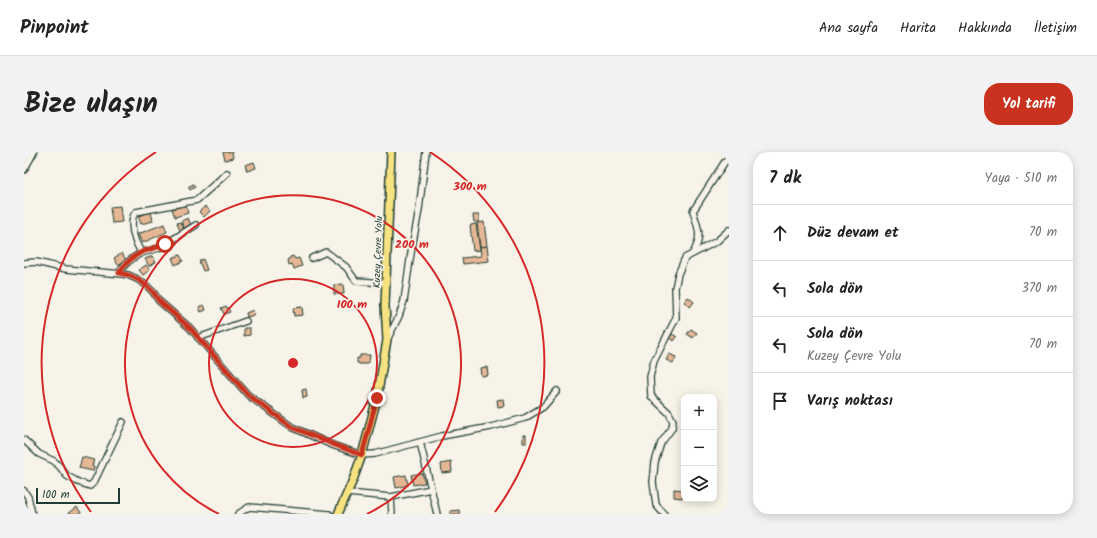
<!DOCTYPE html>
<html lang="tr">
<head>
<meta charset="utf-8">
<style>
  body { margin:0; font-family:Kalam,sans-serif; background:#f2f2f2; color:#222 }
  .controls { position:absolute; right:12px; bottom:12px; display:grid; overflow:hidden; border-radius:8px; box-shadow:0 2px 10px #0003 }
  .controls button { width:36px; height:36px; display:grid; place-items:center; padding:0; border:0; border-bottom:1px solid #e0e0e0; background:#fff; color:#222; font:20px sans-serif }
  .scale { position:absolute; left:12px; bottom:10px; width:84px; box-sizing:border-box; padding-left:4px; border:2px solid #1f3d34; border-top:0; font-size:11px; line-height:14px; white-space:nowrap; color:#1f3d34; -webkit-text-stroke:3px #f7f3e8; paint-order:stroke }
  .stop { position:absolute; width:12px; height:12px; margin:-9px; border:3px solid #c8321e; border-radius:50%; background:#fff }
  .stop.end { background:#c8321e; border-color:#fff; box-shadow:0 1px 4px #0008 }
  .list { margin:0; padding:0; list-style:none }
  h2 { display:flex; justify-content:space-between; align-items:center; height:52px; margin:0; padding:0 16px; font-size:17px }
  h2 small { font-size:13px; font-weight:400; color:#767676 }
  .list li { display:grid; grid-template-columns:26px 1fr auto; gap:12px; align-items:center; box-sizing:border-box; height:56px; padding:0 16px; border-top:1px solid #e0e0e0 }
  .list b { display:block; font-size:15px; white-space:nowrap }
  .list p { margin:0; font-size:13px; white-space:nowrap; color:#767676 }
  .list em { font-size:13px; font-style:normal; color:#767676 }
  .icon { flex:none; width:22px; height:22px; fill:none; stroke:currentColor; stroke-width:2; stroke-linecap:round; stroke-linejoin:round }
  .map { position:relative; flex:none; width:705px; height:362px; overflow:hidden; border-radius:16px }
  header { display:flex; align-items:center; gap:24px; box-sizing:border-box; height:56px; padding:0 20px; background:#fff; border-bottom:1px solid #e0e0e0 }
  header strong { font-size:19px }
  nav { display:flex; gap:22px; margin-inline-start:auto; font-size:14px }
  .intro { display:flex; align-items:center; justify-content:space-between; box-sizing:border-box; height:96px; padding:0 24px }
  h1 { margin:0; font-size:28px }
  .button { padding:10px 18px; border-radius:16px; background:#c8321e; color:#fff; font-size:14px; font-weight:700 }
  main { display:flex; gap:24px; padding:0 24px }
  aside { flex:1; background:#fff; border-radius:16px; box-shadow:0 2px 10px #0003 }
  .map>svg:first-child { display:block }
  .building { fill:#e5b795; stroke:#1f3d34 }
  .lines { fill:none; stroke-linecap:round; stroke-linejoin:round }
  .minor-casing { stroke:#1f3d34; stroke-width:8 }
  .major-casing { stroke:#1f3d34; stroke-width:10 }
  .minor { stroke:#f7f3e8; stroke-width:5.5 }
  .major { stroke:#f7e281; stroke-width:7 }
  .route { stroke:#c8321e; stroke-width:5 }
  .ring { fill:none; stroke:#d62828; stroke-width:2 }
  .labels { text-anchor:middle; stroke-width:3.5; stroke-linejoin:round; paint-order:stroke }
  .street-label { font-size:10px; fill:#1f3d34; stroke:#f7f3e8 }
  .centre { fill:#d62828; stroke:#f7f3e8; stroke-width:2 }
  .ring-label { font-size:12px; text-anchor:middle; font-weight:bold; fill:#d62828; stroke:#f7f3e8; stroke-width:3.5; stroke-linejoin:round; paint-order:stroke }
</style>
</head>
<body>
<header>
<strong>Pinpoint</strong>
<nav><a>Ana sayfa</a><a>Harita</a><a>Hakkında</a><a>İletişim</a></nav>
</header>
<div class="intro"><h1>Bize ulaşın</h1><a class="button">Yol tarifi</a></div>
<main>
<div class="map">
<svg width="705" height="362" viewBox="0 0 705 362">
  <rect width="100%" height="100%" fill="#f7f3e8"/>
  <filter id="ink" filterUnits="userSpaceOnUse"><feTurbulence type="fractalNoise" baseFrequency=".025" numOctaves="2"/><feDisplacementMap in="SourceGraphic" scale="8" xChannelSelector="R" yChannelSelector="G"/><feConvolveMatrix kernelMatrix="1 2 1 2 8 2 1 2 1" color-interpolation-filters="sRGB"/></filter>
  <g filter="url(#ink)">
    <g class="building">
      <polygon points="199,0 208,0 209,6 201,8"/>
      <polygon points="230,10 232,16 223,19 221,13"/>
      <polygon points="169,32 171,35 166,38 164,35"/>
      <polygon points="162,53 164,61 151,65 148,57"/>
      <polygon points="96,54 98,70 88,71 86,55"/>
      <polygon points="181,54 186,59 180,65 175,60"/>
      <polygon points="127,60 129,69 117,72 114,64"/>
      <polygon points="449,63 455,63 455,70 450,70"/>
      <polygon points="164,66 167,73 160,76 157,69"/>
      <polygon points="156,70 160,77 156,79 153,71"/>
      <polygon points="460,70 463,94 456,95 453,71"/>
      <polygon points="140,72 143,80 118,91 114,82"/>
      <polygon points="452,72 456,98 449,99 446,73"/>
      <polygon points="463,94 465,109 439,112 438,106 457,104 456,95"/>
      <polygon points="98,101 102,108 94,113 90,106"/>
      <polygon points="156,103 159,109 151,113 148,106"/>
      <polygon points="128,104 132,110 125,114 121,107"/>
      <polygon points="269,104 271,107 275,106 278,114 270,117 268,112 265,113 264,108 266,107 266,105"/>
      <polygon points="179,107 183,118 179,119 175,109"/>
      <polygon points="122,113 126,118 119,123 115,118"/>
      <polygon points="319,132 320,142 310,142 310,133"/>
      <polygon points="664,145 670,150 666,155 660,150"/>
      <polygon points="180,153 182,158 177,160 175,155"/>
      <polygon points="202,154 203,156 204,156 206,160 200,162 197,156"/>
      <polygon points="278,155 279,163 270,164 269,156"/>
      <polygon points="229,158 230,163 223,165 222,161"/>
      <polygon points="220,176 226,176 226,183 220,184"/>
      <polygon points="667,177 673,181 669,186 663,182"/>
      <polygon points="648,182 653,185 650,189 645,186"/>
      <polygon points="645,202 652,205 649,211 642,208"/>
      <polygon points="336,203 346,203 345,210 343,210 343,212 335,212 335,211 333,211 333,206 336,206"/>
      <polygon points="463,215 464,223 457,224 456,216"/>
      <polygon points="282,237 283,245 279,246 278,238"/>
      <polygon points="479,247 480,254 474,255 473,248"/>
      <rect x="499" y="283" width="3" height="8"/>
      <polygon points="58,305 70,308 68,314 70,314 69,319 55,316"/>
      <polygon points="427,310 428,320 418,321 417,312"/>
      <polygon points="398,321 401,331 389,333 387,323"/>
      <polygon points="382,323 384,333 372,336 370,325"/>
      <polygon points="650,337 659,338 658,346 650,345"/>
      <polygon points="53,355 58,362 44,362"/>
      <polygon points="435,358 436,362 427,362 426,359"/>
    </g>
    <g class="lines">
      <defs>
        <g id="minor">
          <polyline points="0,18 10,0"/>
          <polyline points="117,101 135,96 172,73"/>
          <path d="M669,101C679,84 674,76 669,59L702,8H705"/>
          <polyline points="288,106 302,100 322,115 332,129 362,131"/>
          <polyline points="0,111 12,110 42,117 98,122 104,123 113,127 122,133 129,140 135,149 166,176 224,243 268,275 308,293 338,303 351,302 418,284 467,275 501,266 519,255 533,239"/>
          <path d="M95,121C99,113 108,106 117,101C115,96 113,93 111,88C108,80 106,66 112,60L173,48L203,21"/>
          <polyline points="174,186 222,169"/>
          <polyline points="363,188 375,164 380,149 387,101 395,58 402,0"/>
          <polyline points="0,288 15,302 30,309 36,315 43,324 54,330 66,334 70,330 99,270"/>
          <polyline points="396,290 413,362"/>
          <polyline points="0,339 4,345 8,362"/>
          <polyline points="323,341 367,345 407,337"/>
          <polyline points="367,345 368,362"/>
          <polyline points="214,362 225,355 305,362"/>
          <polyline points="640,362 632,353 629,330 631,310 637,291 648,276 649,269 645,261 627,244 626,225 630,209 652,166 651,136 654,122 661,106 693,89 705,78"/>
        </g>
        <polyline id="major" points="314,362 329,328 338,303 353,246 363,188 361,153 367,0"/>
      </defs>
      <use href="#minor" class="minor-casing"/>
      <use href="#major" class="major-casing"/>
      <use href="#minor" class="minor"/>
      <use href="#major" class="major"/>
    </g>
  </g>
  <g class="lines" filter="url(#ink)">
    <path class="route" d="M141,92C133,96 124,97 116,101C108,105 99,114 95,121L104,123L113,127L122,133L129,140L135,149L166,176L224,243L268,275L308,292L338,303L353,246"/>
  </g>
  <g class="ring">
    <circle cx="269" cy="211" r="84"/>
    <path d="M195 362A168 168 0 1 1 343 362"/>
    <path d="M67 360A251 251 0 0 1 132 0M406 0A251 251 0 0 1 471 360"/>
  </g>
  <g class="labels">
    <g class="street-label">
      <text transform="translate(353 100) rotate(-88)" y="4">Kuzey Çevre Yolu</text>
    </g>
  </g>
  <circle cx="269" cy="211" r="6" class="centre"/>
  <g class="ring-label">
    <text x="446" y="38">300 m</text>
    <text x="388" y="96">200 m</text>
    <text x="328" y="156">100 m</text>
  </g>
</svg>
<div class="controls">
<button>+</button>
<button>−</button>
<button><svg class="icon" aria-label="layers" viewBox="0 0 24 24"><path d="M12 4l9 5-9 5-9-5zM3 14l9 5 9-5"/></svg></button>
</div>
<div class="scale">100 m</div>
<div class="stop" style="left:141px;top:92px"></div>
<div class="stop end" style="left:353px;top:246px"></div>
</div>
<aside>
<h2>7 dk<small>Yaya · 510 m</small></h2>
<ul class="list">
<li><svg class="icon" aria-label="ahead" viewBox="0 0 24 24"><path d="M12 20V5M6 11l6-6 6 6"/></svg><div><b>Düz devam et</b></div><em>70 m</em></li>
<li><svg class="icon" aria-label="left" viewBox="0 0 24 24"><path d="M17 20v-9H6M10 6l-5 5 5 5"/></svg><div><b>Sola dön</b></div><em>370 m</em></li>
<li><svg class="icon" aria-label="left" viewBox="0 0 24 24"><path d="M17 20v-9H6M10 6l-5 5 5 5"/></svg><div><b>Sola dön</b><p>Kuzey Çevre Yolu</p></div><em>70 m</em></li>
<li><svg class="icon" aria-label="arrive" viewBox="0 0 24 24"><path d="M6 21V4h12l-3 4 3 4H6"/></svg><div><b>Varış noktası</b></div></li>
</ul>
</aside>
</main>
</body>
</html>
